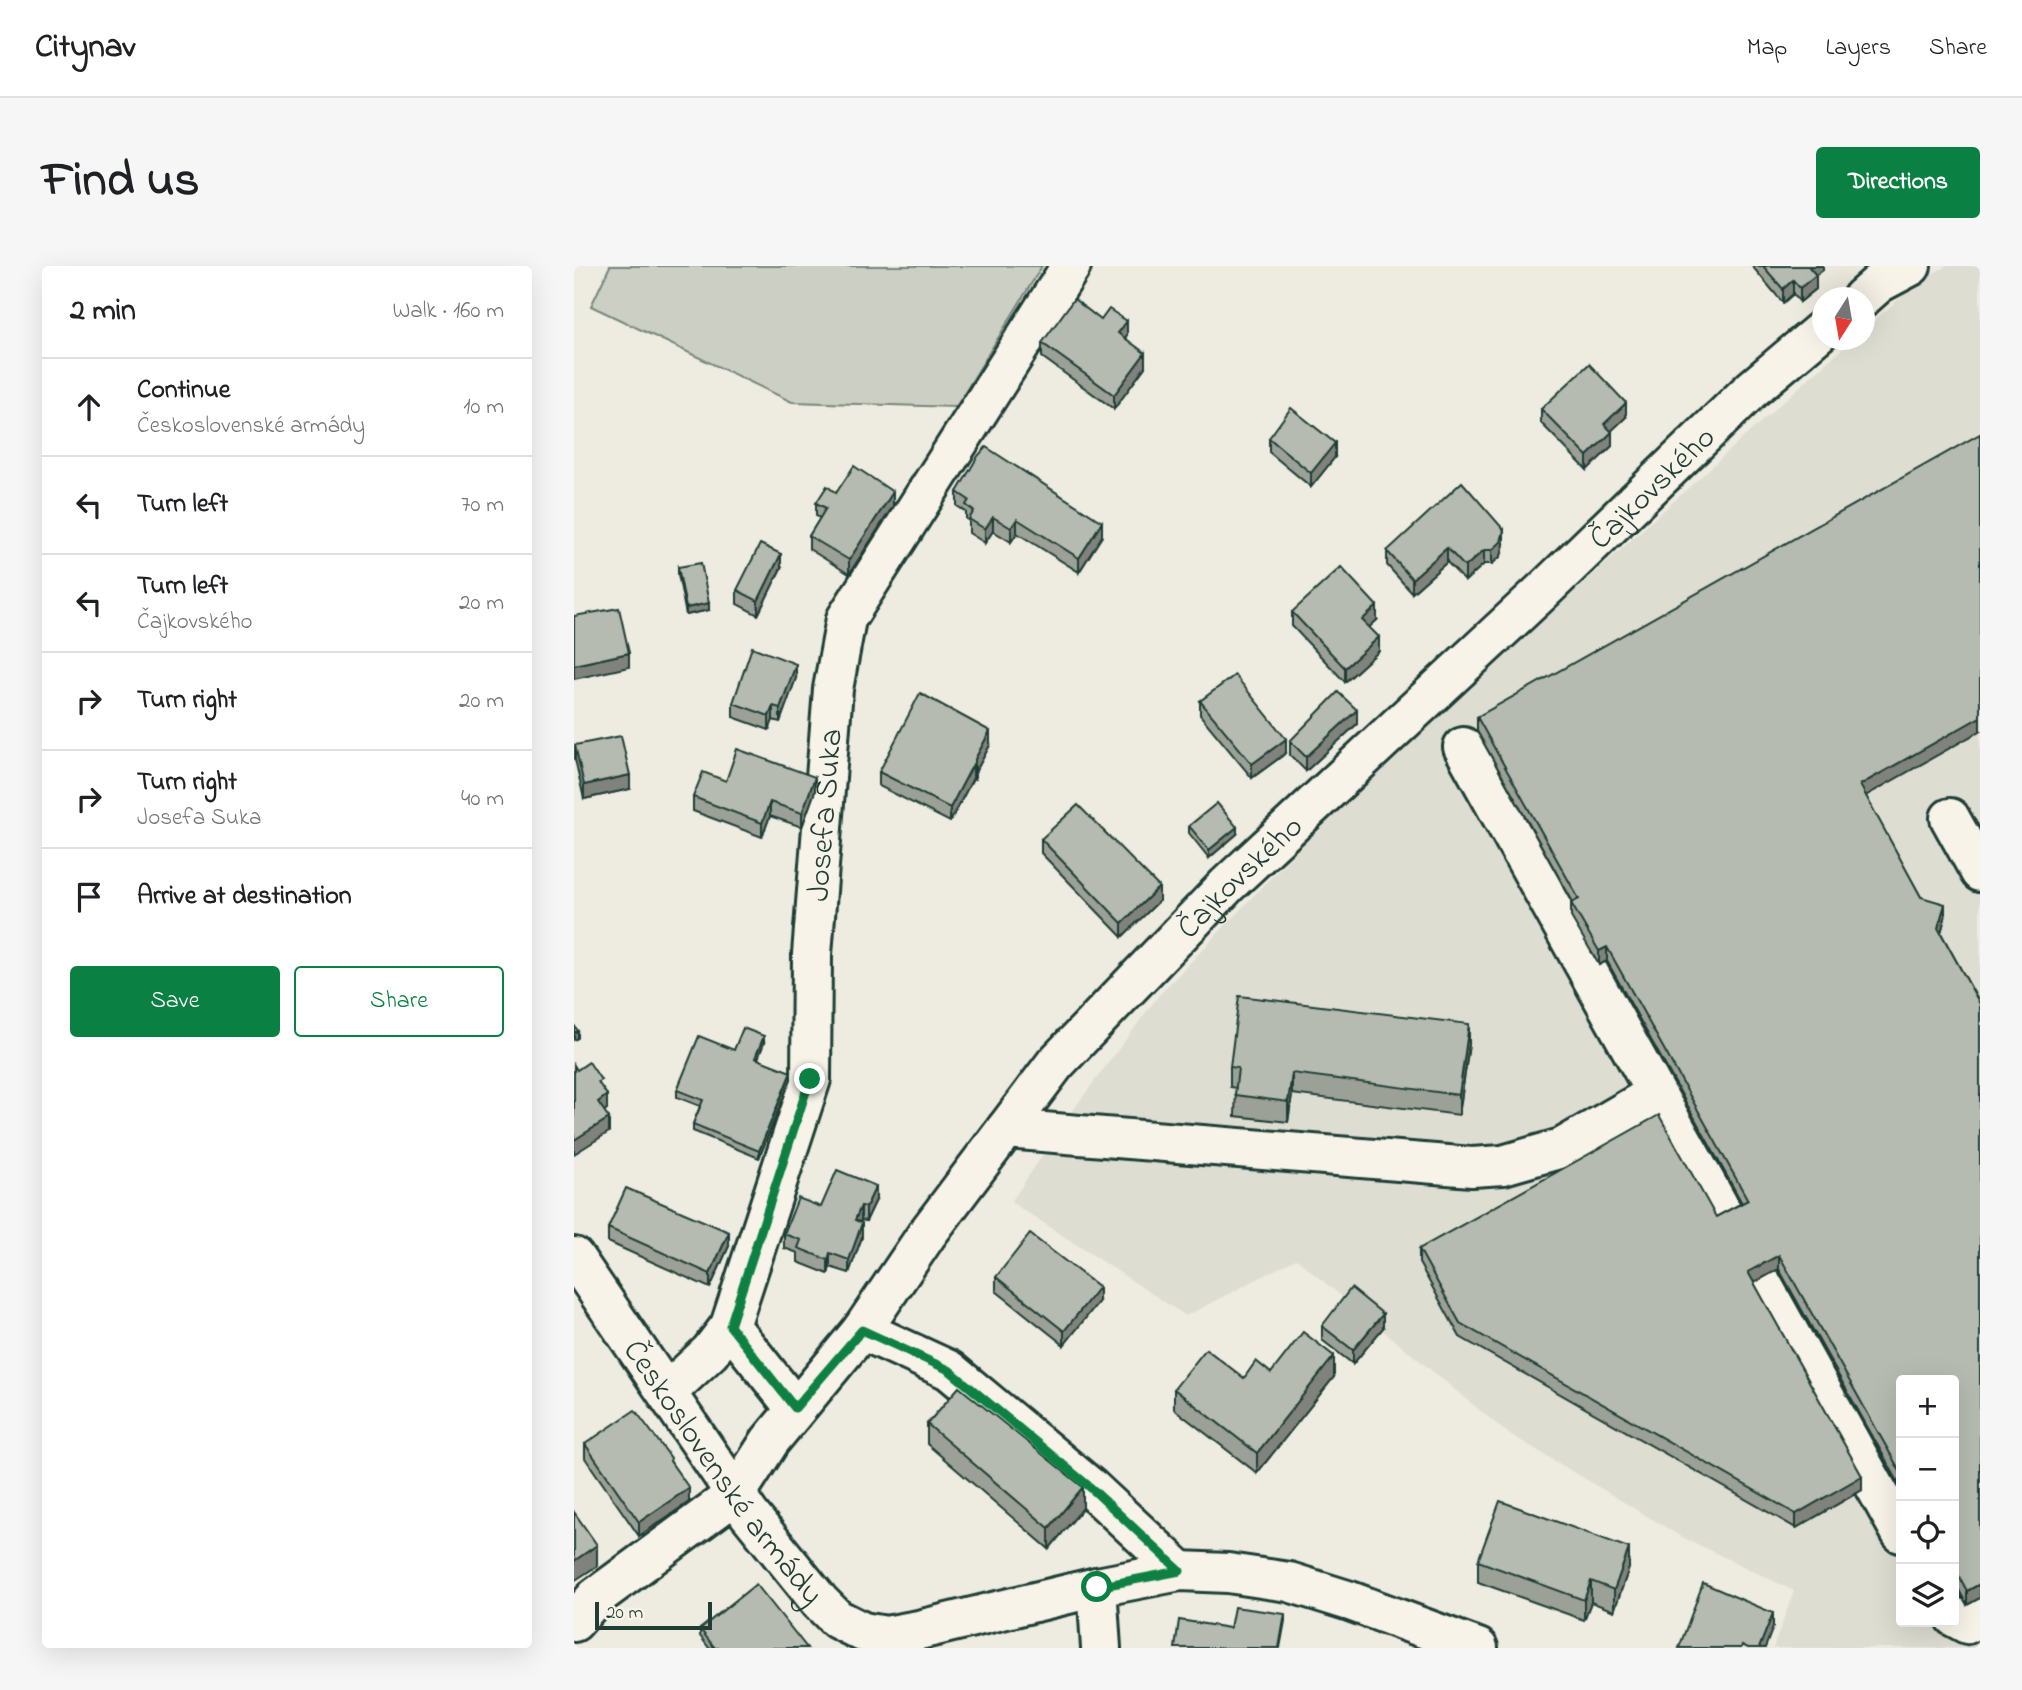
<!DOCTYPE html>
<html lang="en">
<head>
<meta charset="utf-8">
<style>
  body { margin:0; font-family:"Indie Flower",sans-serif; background:#f6f6f6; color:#202124 }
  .controls { position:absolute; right:21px; bottom:21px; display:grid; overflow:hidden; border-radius:7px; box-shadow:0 7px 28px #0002 }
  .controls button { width:63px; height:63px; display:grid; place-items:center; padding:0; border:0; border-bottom:2px solid #e0e0e0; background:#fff; color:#202124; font:35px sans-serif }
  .compass { position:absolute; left:1238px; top:21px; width:63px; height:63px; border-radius:50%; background:#fff; box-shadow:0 7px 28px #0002; rotate:191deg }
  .scale { position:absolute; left:21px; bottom:18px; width:117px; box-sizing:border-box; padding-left:7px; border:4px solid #1f3d34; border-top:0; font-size:19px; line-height:24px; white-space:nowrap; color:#1f3d34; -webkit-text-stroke:5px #f7f3e8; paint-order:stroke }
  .stop { position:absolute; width:21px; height:21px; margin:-16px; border:5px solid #0b8043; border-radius:50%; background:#fff }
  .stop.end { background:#0b8043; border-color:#fff; box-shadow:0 2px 7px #0008 }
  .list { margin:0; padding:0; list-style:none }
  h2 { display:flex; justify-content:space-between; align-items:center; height:91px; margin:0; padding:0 28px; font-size:30px }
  h2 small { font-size:23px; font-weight:400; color:#757577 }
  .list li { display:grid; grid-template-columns:46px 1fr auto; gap:21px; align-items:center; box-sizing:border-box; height:98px; padding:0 28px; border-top:2px solid #e0e0e0 }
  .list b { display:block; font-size:26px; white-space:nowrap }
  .list p { margin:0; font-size:23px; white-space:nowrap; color:#757577 }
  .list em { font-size:23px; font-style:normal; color:#757577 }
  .actions { display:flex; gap:14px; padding:21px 28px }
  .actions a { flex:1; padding:16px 0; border:2px solid #0b8043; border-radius:7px; text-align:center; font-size:24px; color:#0b8043 }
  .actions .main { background:#0b8043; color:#fff }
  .icon { flex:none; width:38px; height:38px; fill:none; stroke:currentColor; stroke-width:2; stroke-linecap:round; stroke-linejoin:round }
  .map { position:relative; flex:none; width:1406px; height:1382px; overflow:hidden; border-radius:7px }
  header { display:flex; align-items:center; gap:42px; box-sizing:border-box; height:98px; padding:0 35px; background:#fff; border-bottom:2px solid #e0e0e0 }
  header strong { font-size:33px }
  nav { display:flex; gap:38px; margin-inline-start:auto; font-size:24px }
  .intro { display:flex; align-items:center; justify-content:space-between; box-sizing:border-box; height:168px; padding:0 42px }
  h1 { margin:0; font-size:49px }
  .button { padding:18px 32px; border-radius:7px; background:#0b8043; color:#fff; font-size:24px; font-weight:700 }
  main { display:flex; gap:42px; padding:0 42px }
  aside { flex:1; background:#fff; border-radius:7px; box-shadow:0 7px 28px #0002 }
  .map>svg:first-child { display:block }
  .built { fill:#ddddd2; fill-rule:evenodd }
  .green { fill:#cccfc4; stroke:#76867c; stroke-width:2 }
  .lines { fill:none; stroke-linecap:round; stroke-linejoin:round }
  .minor-casing { stroke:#1f3d34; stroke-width:44 }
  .minor { stroke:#f7f3e8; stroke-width:38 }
  .wall { fill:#9ca197; stroke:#1f3d34; stroke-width:2 }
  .shaded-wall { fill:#7f837b; stroke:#1f3d34; stroke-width:2 }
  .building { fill:#b5bbb0; stroke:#1f3d34; stroke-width:2 }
  .route { stroke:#0b8043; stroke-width:9 }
  .labels { text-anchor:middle; stroke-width:5; stroke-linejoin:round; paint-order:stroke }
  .street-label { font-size:32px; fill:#1f3d34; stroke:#f7f3e8 }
</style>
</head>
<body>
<header>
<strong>Citynav</strong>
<nav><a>Map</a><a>Layers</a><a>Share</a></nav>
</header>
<div class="intro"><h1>Find us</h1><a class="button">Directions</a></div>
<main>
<aside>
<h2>2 min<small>Walk · 160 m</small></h2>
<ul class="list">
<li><svg class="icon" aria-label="ahead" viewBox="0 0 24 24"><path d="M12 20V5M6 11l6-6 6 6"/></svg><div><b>Continue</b><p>Československé armády</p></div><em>10 m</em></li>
<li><svg class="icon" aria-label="left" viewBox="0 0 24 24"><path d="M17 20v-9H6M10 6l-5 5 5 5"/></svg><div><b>Turn left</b></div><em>70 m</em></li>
<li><svg class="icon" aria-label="left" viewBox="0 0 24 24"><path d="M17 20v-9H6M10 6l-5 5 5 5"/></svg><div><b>Turn left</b><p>Čajkovského</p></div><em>20 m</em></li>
<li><svg class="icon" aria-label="right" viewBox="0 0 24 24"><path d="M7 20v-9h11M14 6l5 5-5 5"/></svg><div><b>Turn right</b></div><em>20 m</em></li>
<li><svg class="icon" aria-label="right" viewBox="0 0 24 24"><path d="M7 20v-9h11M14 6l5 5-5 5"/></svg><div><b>Turn right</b><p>Josefa Suka</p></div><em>40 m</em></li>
<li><svg class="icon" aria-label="arrive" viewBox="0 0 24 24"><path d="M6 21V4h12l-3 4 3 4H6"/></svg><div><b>Arrive at destination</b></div></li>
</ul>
<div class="actions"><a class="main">Save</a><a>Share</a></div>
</aside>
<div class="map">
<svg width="1406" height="1382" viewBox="0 0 1406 1382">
  <rect width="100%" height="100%" fill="#eeece1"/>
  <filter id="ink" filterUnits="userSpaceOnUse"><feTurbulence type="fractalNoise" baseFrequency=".0143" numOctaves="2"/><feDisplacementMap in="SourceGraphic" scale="14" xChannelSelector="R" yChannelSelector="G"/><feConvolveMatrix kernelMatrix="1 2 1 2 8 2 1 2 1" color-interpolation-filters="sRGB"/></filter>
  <g filter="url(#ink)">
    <path class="built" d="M1372,0H1406V1382H1199L1220,1325L1106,1270L931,1165L722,993L612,1050L437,936L499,844L585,729L772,533L1254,95L1279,74H1290L1291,63L1343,17ZM1327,1114H1380V1356H1327Z"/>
    <polygon class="green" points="36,0 468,0 382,141 218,136 17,40"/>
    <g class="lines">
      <defs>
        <g id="minor">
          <polyline points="1288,32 1305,17 1337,0"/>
          <polyline points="889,481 1327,1267"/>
          <polyline points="1376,552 1406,606"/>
          <polyline points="432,863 898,901 929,899 988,882 1081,828"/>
          <path id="s1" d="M0,991L175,1248L246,1336L263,1353L289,1366L312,1370L345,1364L523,1321L606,1305L654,1307L715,1316L776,1335L904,1382"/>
          <polyline points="156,1060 221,1142"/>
          <polyline points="288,1064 375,1104 517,1222 606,1305"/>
          <path id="s2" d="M93,1126L136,1086L156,1060L237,813L238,688L259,423L272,353L497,0"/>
          <polyline points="523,1321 527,1382"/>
          <polyline points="1380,1351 1393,1358 1406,1350"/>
          <path id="s3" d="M0,1356L22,1331L162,1228L196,1175L288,1064L353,968L481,798L653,619L972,322L1177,124L1248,64"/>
        </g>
      </defs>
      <use href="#minor" class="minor-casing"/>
      <use href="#minor" class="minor"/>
    </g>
    <g class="wall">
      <polygon points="1178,0 1249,0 1249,4 1242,9 1242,23 1226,36 1219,28 1209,37"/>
      <polygon points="527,54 553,69 551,72 571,101 540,143 468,91 468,77"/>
      <polygon points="967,143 1052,151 1037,165 1038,180 1013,204 967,157"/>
      <polygon points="695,172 761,191 737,221 695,186"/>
      <polygon points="383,226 528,270 505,306 443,267 437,276 419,265 411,277 395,267 395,255 392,253 392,246 383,240"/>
      <polygon points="262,227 319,240 275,308 235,283 235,270 246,252 242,250 242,237"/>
      <polygon points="930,278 927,290 918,298 910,298 891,315 873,296 838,327 813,299 813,285"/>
      <polygon points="104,301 135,344 112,349 104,308"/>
      <polygon points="207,302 184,349 163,338 163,324"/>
      <polygon points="718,346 803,354 795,361 805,385 771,416 718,360"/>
      <polygon points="222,412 206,456 199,454 195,464 159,451 159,437"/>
      <polygon points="626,435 712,487 678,512 626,449"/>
      <polygon points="903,451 1406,465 1291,529 1347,631 1371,652 1367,667 1406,738 1406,1332 1393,1339 1380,1315 1380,1114 1327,1114 1327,1221 1205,1003 1180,1017 1288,1224 1222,1262 886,1071 845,997 845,983 1142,951 1168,937 1033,695 1025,699 997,651 997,637 999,636 903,465"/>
      <polygon points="783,458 732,505 716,489 716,475"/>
      <polygon points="1,479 56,523 10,533 1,493"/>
      <polygon points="416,479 401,507 401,513 399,512 376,556 305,520 305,506"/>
      <polygon points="152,515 241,525 228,561 196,550 188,571 119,545 119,531"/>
      <polygon points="615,560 663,568 635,592 615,567"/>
      <polygon points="467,573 585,635 548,671 467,587"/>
      <polygon points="190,777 184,793 217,813 185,892 119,865 119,858 126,840 103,831 103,824 160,784"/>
      <polygon points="895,778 885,849 718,828 714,856 661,850 662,822 656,821 656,801"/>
      <polygon points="302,934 292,955 287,954 286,956 288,971 275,1007 256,1001 254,1008 224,996 224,987 210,982 210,968 247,941"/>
      <polygon points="34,962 155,980 136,1022 34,976"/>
      <polygon points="422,1011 525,1035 490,1079 422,1025"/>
      <polygon points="748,1060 809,1062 779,1098 748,1074"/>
      <polygon points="697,1107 760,1111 683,1207 600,1143 600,1123"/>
      <polygon points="353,1158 509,1242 475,1283 353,1178"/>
      <polygon points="11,1178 97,1196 115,1236 65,1270 11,1192"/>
      <polygon points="904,1295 1055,1302 1040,1345 1017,1336 1010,1354 904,1316"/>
      <polygon points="126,1363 233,1382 135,1382 126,1370"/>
    </g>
    <g class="shaded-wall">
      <polygon points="1236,0 1249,0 1249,4 1242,9 1242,23 1226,36 1226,22"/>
      <polygon points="1219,14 1219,28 1209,37 1209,23"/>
      <polygon points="553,55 553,69 544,81 544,67"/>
      <polygon points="571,87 571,101 540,143 540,129"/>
      <polygon points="1052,137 1052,151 1030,172 1030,158"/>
      <polygon points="1038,166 1038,180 1013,204 1013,190"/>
      <polygon points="761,177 761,191 737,221 737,207"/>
      <polygon points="319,226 319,240 275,308 275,294"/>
      <polygon points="419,251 419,265 411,277 411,263"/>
      <polygon points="443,253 443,267 437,276 437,262"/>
      <polygon points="528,256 528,270 505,306 505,292"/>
      <polygon points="930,264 930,278 927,290 918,298 918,284"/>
      <polygon points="873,282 873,296 838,327 838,313"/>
      <polygon points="910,284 910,298 891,315 891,301"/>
      <polygon points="207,288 207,302 184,349 184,335"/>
      <polygon points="135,337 135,344 112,349 112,342"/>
      <polygon points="803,340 803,354 788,368 788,354"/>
      <polygon points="805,371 805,385 771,416 771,402"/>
      <polygon points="55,387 55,401 0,413 0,399"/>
      <polygon points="222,398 222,412 206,456 206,442"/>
      <polygon points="199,440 199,454 195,464 195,450"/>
      <polygon points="783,444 783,458 732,505 732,491"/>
      <polygon points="1406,451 1406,465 1286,533 1286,519"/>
      <polygon points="416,465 416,479 401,507 401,513 401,493"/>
      <polygon points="712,473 712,487 678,512 678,498"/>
      <polygon points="399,498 399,512 376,556 376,542"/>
      <polygon points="56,509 56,523 10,533 10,519"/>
      <polygon points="241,511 241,525 228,561 228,547"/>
      <polygon points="196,536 196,550 188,571 188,557"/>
      <polygon points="663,561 663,568 635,592 635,584"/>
      <polygon points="585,621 585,635 548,671 548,657"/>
      <polygon points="1371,638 1371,652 1364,676 1364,662"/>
      <polygon points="1033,681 1033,695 1025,699 1025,685"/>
      <polygon points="895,758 895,778 885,849 885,829"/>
      <polygon points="4,765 4,772 0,774 0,767"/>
      <polygon points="190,770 190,777 181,799 181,792"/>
      <polygon points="217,806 217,813 185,892 185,885"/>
      <polygon points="718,807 718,828 714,856 714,836"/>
      <polygon points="33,829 33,843 24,850 24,836"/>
      <polygon points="35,852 35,866 0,888 0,874"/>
      <polygon points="302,920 302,934 292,955 292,941"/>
      <polygon points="287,940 287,954 281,968 281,954"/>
      <polygon points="288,957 288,971 275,1007 275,994"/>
      <polygon points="155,966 155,980 136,1022 136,1008"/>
      <polygon points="256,987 256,1001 254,1008 254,994"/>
      <polygon points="1205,989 1205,1003 1174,1020 1174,1006"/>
      <polygon points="525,1021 525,1035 490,1079 490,1065"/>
      <polygon points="809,1048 809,1062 779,1098 779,1084"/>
      <polygon points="760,1090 760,1111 683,1207 683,1187"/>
      <polygon points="1288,1210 1288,1224 1222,1262 1222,1248"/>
      <polygon points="509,1221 509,1242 475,1283 475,1262"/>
      <polygon points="115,1222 115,1236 65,1270 65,1256"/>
      <polygon points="23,1279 23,1300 0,1315 0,1295"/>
      <polygon points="1055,1282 1055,1302 1040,1345 1040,1324"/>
      <polygon points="1017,1315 1017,1336 1010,1354 1010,1334"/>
      <polygon points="1406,1318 1406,1332 1393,1339 1393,1325"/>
      <polygon points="1199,1347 1199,1361 1191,1382 1185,1382"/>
      <polygon points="711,1348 711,1355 706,1382 705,1382"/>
    </g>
    <g class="building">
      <polygon points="1189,0 1236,0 1235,1 1242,9 1226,22 1219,14 1209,23"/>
      <polygon points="500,33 527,54 535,43 553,55 544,67 571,87 540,129 468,77"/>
      <polygon points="1015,98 1052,137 1030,158 1038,166 1013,190 967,143"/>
      <polygon points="717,142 761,177 737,207 695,172"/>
      <polygon points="1406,168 1406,451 1286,519 1347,631 1371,638 1364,662 1406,738 1406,1318 1393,1325 1380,1301 1380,1114 1327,1114 1327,1207 1205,989 1174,1006 1288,1210 1222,1248 886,1057 845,983 1085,849 1142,951 1174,934 1033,681 1025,685 997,637 1005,633 903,451"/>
      <polygon points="412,181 528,256 505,292 443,253 437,262 419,251 411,263 395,253 400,245 392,239 395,234 383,226 404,190"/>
      <polygon points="280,200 319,226 275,294 235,270 252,242 242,237 253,220 262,227"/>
      <polygon points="888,216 930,264 927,276 918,284 910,284 891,301 873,282 838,313 813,285"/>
      <polygon points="186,278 207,288 184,335 163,324"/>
      <polygon points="127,297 135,337 112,342 104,301"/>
      <polygon points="767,301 803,340 788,354 805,371 771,402 718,346"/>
      <polygon points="45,342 55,387 0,399 0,350"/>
      <polygon points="178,381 222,398 206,442 199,440 195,450 159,437"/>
      <polygon points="661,409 712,473 678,498 626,435"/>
      <polygon points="764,426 783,444 732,491 716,475"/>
      <polygon points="346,427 416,465 401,493 401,499 399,498 376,542 305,506"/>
      <polygon points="47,470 56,509 10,519 1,479"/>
      <polygon points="163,483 241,511 228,547 196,536 188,557 119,531 129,506 152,515"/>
      <polygon points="643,537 663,561 635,584 615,560"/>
      <polygon points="504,539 585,621 548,657 467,573"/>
      <polygon points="665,730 895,758 885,829 718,807 714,836 661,829 664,802 656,801"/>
      <polygon points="0,759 4,765 0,767"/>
      <polygon points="169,762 190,770 181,792 217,806 185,885 119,858 129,834 103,824 125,770 160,784"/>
      <polygon points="15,796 27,814 24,816 33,829 24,836 35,852 0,874 0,799 3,804"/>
      <polygon points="263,904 302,920 292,941 287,940 281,954 288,957 275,994 256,987 254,994 224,982 227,974 210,968 224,932 247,941"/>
      <polygon points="52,922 155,966 136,1008 34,962"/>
      <polygon points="456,968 525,1021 490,1065 422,1011"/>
      <polygon points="777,1022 809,1048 779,1084 748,1060"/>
      <polygon points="729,1066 760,1090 683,1187 600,1123 632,1083 670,1112 682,1095 697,1107"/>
      <polygon points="385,1121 509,1221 475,1262 353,1158"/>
      <polygon points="61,1144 97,1192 96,1195 115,1222 65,1256 11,1178"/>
      <polygon points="926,1235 1055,1282 1040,1324 1017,1315 1010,1334 904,1295"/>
      <polygon points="0,1246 23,1279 0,1295"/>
      <polygon points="1129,1317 1199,1347 1185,1382 1174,1382 1168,1379 1167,1382 1105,1382"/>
      <polygon points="182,1318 233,1382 141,1382 126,1363"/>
      <polygon points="660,1341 711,1348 705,1382 601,1382 605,1354 656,1362"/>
    </g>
  </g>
  <g class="lines" filter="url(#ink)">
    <polyline class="route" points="236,813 156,1060 221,1142 288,1064 375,1104 517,1222 606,1305 523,1321"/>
  </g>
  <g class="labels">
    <g class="street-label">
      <text dy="11" stroke="none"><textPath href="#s3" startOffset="1573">Čajkovského</textPath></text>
      <text dy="11" stroke="none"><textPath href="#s2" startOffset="616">Josefa Suka</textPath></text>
      <text dy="11" stroke="none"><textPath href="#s3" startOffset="1006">Čajkovského</textPath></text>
      <text dy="11" stroke="none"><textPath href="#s1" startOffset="262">Československé armády</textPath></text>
    </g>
  </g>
</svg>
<div class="controls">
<button>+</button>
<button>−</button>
<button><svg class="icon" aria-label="locate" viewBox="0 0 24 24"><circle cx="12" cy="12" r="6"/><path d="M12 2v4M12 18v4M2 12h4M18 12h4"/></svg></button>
<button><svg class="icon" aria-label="layers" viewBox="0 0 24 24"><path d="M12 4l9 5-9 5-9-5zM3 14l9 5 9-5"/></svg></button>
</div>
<svg class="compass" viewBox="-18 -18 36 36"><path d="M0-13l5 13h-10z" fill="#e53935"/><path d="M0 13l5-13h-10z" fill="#757577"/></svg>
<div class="scale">20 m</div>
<div class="stop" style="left:523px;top:1321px"></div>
<div class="stop end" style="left:236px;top:813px"></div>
</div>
</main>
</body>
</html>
